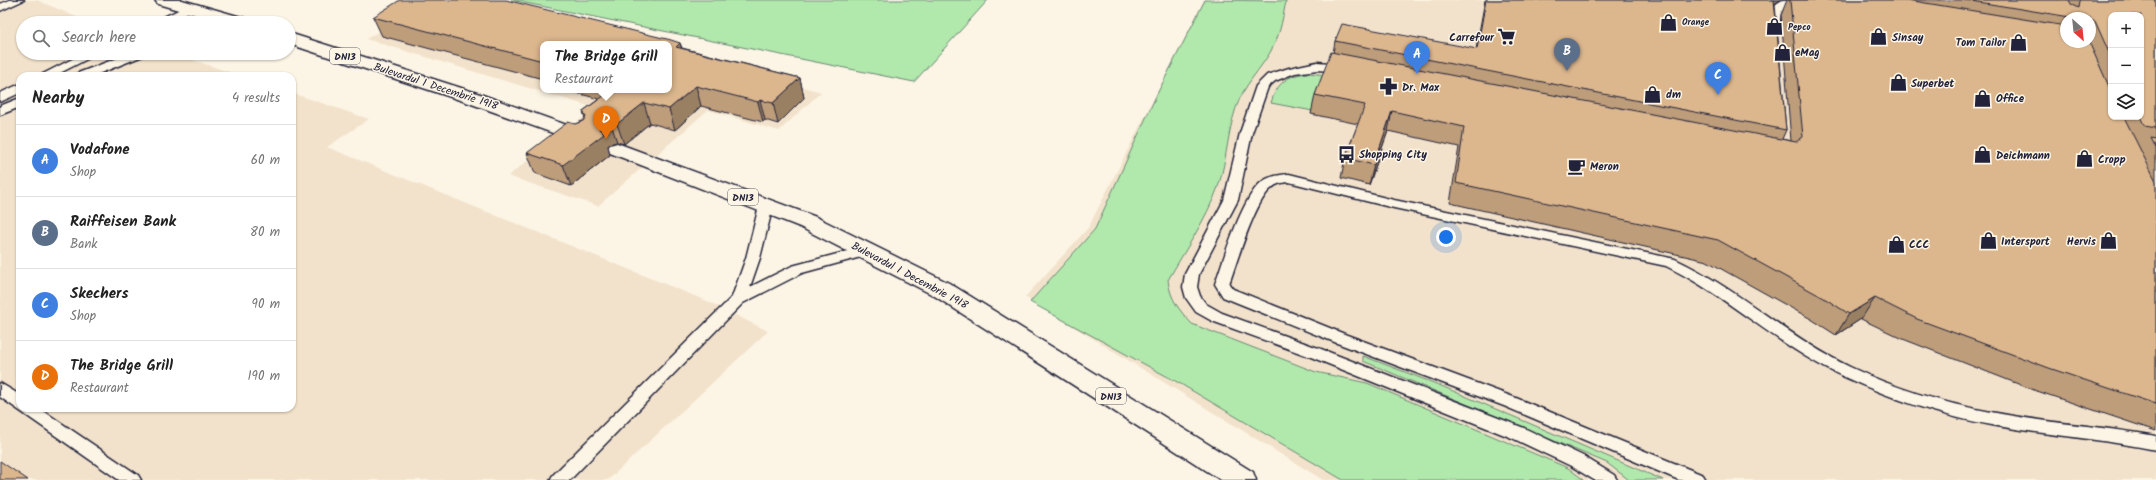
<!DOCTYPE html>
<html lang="en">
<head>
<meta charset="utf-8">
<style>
  body { margin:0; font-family:Kalam,sans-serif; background:#f6f6f6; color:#222 }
  .controls { position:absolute; right:12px; top:12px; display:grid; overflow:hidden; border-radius:8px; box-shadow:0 1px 3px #0004 }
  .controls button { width:36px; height:36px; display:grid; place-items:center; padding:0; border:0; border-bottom:1px solid #e0e0e0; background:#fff; color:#222; font:20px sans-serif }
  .compass { position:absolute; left:2060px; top:12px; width:36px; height:36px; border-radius:50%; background:#fff; box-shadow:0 1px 3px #0004; rotate:153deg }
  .you { position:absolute; left:1446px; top:237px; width:14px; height:14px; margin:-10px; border:3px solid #fff; border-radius:50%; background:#1a73e8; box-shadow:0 0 0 6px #1a73e833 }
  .badge { display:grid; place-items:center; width:26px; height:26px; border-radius:50%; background:#22223b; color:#fff; font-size:13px; font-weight:700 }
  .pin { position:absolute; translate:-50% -33px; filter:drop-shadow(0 1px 2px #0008) }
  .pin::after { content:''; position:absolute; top:21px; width:14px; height:12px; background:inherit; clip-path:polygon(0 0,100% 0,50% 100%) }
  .popup { position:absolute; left:540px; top:41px; width:132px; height:52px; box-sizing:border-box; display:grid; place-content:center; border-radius:8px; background:#fff; filter:drop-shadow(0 1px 3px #0005); font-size:13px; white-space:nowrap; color:#767676 }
  .popup b { font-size:15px; color:#222 }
  .popup::after { content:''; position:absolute; left:50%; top:100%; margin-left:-8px; border:8px solid transparent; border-top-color:#fff }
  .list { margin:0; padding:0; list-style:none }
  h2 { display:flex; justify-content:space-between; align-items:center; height:52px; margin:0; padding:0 16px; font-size:17px }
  h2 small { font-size:13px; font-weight:400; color:#767676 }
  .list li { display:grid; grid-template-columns:26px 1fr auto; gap:12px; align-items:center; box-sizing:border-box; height:72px; padding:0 16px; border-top:1px solid #e0e0e0 }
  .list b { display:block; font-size:15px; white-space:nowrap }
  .list p { margin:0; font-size:13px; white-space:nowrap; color:#767676 }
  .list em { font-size:13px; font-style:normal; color:#767676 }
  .icon { flex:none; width:22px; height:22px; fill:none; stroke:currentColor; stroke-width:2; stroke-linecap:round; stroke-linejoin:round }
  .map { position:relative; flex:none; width:2156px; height:480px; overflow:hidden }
  .search { position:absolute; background:#fff; box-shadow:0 1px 3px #0004; left:16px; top:16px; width:280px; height:44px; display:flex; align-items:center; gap:10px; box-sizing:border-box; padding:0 14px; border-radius:22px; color:#767676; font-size:15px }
  .panel { position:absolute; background:#fff; box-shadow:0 1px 3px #0004; left:16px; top:72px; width:280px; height:340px; border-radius:12px }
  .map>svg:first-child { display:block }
  .built { fill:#f2e2cb; fill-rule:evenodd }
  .green { fill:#b1e9ac; stroke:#6a8674 }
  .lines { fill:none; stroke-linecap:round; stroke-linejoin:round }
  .lane-casing { stroke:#22223b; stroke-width:3 }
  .primary-casing { stroke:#22223b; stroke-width:3 }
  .lane { fill:#fcf5e5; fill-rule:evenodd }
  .primary { fill:#fcf5e5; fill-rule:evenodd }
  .wall { fill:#bd9d7a; stroke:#22223b; fill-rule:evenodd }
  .shaded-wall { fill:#9a8063; stroke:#22223b }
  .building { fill:#dcb78e; stroke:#22223b }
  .labels { text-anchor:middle; stroke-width:3; stroke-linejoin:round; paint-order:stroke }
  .far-poi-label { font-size:9px; font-weight:bold; fill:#22223b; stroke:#fcf5e5; text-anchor:start }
  .shield { fill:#fcf5e5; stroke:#63616e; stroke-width:1 }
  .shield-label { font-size:10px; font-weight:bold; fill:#22223b }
  .poi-label { font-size:11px; font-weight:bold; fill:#22223b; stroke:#fcf5e5; text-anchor:start }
  .street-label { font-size:11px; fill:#22223b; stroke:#fcf5e5 }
</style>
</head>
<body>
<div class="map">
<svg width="2156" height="480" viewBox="0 0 2156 480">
  <rect width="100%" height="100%" fill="#fcf5e5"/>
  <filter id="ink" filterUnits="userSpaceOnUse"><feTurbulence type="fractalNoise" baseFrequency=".025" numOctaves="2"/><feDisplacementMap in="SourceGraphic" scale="8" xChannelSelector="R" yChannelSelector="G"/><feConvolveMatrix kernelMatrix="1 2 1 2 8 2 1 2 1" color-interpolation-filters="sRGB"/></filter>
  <g filter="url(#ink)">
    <g class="built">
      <polygon points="0,0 37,0 90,23 23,23 23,53 172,53 241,76 20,76 20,408 292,408 292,93 369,119 327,147 707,301 768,331 608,480 0,480"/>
      <polygon points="431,0 543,44 543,90 669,90 669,50 821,92 779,131 708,110 598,206 508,176 595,108 366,39"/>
      <path d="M1204,0H2156V480H1323L1025,297L1088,228ZM2111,15H2141V117H2111ZM2066,18H2090V42H2066Z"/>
    </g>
    <g class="green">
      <polygon points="511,0 988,0 914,82"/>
      <path d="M1205,0L1286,1C1283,16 1281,31 1274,45C1265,64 1249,79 1240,98C1227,126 1228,158 1218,187C1206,220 1185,250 1168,280C1170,299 1179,310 1192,324L1316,372L1367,383L1568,468L1584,480H1343L1179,383L1030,302L1095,229L1156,96Z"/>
      <path d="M1308,73L1327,75L1313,111L1271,103C1277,83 1287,75 1308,73Z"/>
      <polygon points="1363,356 1439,385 1663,480 1629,480 1607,463 1363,361"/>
    </g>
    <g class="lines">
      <defs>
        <g id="lane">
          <polygon points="10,0 24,0 0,11 0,4"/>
          <path d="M1783,0H1807L1806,2C1794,5 1781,3 1780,19C1779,24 1780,27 1778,31H1770C1764,20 1771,4 1783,0Z"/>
          <polygon points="189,5 193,6 194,8 193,10 166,23 151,23"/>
          <polygon points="84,53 99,53 54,76 39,76"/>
          <polygon points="131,53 147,53 145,55 93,76 76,76 78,73"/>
          <polygon points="1317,62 1344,64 1350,68 1344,72 1317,70 1295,73 1275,81 1268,87 1252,133 1238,200 1199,274 1197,287 1200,296 1206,304 1222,313 1321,349 1524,428 1583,456 1614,475 1617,480 1594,480 1571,466 1512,438 1311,357 1212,321 1196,312 1186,298 1183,287 1185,274 1224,200 1240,133 1256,86 1267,75 1289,68"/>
          <polygon points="20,84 20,93 0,102 0,93"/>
          <polygon points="20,98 20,107 0,115 0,106"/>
          <path d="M1289,174L1394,200L1675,259C1737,288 1788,337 1850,367C1894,388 1943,403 1991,412C2046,423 2101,426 2156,436V450C2102,439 2046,435 1992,425C1940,416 1887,397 1840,375C1778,346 1728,296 1666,266L1394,208L1289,182C1282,183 1277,183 1272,188C1255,200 1237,262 1229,284L1233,289L1347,335L1516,398L1703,475L1706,480H1679L1504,406L1337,343L1223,297L1215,284C1223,261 1243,194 1263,181C1271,176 1279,175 1289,174Z"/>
          <polygon points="766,202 771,203 773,206 760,258 750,287 792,266 867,246 872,248 874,251 872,254 802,273 743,303 570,480 550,480 553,475 732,297 746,258 759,206 761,203"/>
          <polygon points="0,383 20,395 20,408 39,408 138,475 141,480 119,480 0,397"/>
        </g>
        <g id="primary">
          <polygon points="155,0 182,0 248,19 251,23 223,23 158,4"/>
          <polygon points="289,33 480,94 589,133 592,137 589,141 582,143 575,141 466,102 289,44"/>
          <polygon points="617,143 816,217 949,283 1253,472 1256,480 1221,480 933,295 800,227 610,153 607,149 610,145"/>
        </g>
      </defs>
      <use href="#lane" class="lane-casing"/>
      <use href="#primary" class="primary-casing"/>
      <use href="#lane" class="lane"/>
      <use href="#primary" class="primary"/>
    </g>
    <g class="wall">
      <path d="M1485,0H1781L1775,4L1786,130L1782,139L1791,141L1781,15L1787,0H2156V431L2031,389L1903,339L1861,319L1836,335L1811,319L1707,261L1450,203L1459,147L1388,131L1369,185L1341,178L1345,158L1358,124L1311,114L1315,95L1333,53L1335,41L1476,49ZM2111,15L2141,117H2111ZM2066,18H2090V42H2066Z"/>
      <polygon points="373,17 680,43 682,48 800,78 804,98 778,124 765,120 763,122 701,106 675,130 650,123 624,144 617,142 609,144 608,146 610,155 571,186 535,173 527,153 575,124 583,121 585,119 583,111 599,99 566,90 669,90 543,44 543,79 382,36"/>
    </g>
    <g class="shaded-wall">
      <polygon points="1772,0 1781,0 1774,4"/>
      <polygon points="680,43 686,63 676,47"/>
      <polygon points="800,78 804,98 778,124 773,103"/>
      <polygon points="696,86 701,106 675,130 669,109"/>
      <polygon points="760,100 765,120 763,122 758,102"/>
      <polygon points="644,103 650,123 624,144 617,124"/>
      <polygon points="1392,111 1388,131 1369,185 1374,165"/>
      <polygon points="610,121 617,142 609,144 608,146 610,155 571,186 563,165 599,129 602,124"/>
      <polygon points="1875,298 1861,319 1836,335 1849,314"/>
    </g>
    <g class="building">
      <polygon points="400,0 506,0 671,40 680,43 676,47 800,78 773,103 760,100 758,102 696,86 669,109 644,103 617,124 610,121 602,124 599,129 604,134 563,165 527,153 568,122 575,124 583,121 586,117 583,111 612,90 669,90 669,44 543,44 543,61 373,17"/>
      <polygon points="1486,0 1774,0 1786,130 1335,41 1342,24 1477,49"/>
      <polygon points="1790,0 1907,0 2066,26 2066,42 2089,42 2111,91 2111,117 2124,117 2156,181 2156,404 2049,368 1917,319 1875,298 1849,314 1824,298 1718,240 1456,183 1464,127 1392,111 1374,165 1345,158 1365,105 1315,95 1331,52 1796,142 1803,137"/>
      <polygon points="1966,0 2069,0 2071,4 2079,8 2080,1 2081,0 2156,0 2156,128 2145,126 2140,117 2141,117 2141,15 2111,15 2111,57 2095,21 2090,21 2090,18 2076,18"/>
      <polygon points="2151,138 2156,139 2156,148"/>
      <polygon points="0,461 28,480 0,480"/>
    </g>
  </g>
  <defs>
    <symbol id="shop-bare" viewBox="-9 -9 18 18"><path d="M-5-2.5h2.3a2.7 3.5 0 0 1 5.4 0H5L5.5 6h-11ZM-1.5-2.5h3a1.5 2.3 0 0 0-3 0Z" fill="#22223b" stroke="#fcf5e5" stroke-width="2.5" paint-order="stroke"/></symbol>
    <symbol id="supermarket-bare" viewBox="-9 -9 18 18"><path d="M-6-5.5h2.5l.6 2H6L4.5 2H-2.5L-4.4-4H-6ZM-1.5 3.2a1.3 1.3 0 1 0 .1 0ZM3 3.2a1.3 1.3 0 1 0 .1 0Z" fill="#22223b" stroke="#fcf5e5" stroke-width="2.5" paint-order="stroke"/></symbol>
    <symbol id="pharmacy-bare" viewBox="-9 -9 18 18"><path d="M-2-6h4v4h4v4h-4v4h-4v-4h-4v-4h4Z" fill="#22223b" stroke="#fcf5e5" stroke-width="2.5" paint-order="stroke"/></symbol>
    <symbol id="bus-bare" viewBox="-9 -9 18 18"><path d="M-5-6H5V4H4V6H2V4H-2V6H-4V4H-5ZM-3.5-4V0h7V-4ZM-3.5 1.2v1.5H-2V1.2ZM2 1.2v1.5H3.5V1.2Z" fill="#22223b" stroke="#fcf5e5" stroke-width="2.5" paint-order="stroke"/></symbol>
    <symbol id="cafe-bare" viewBox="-9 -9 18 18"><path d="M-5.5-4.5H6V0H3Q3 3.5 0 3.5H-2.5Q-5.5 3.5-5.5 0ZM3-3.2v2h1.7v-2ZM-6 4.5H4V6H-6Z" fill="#22223b" stroke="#fcf5e5" stroke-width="2.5" paint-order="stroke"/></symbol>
  </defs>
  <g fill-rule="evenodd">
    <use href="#shop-bare" x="1656" y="10" width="25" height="25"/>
    <use href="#shop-bare" x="1762" y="14" width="25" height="25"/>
    <use href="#supermarket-bare" x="1494" y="24" width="25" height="25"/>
    <use href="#shop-bare" x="1866" y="24" width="25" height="25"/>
    <use href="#shop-bare" x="2006" y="30" width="25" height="25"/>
    <use href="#shop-bare" x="1770" y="40" width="25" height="25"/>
    <use href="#shop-bare" x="1886" y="70" width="25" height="25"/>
    <use href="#pharmacy-bare" x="1376" y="74" width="25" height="25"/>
    <use href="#shop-bare" x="1640" y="82" width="25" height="25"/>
    <use href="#shop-bare" x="1970" y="86" width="25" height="25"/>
    <use href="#bus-bare" x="1334" y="142" width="25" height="25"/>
    <use href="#shop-bare" x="1970" y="142" width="25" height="25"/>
    <use href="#shop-bare" x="2072" y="146" width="25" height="25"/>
    <use href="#cafe-bare" x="1564" y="154" width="25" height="25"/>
    <use href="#shop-bare" x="1976" y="228" width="25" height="25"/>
    <use href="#shop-bare" x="2096" y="228" width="25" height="25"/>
    <use href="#shop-bare" x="1884" y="232" width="25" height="25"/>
  </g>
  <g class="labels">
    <g class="far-poi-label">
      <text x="1682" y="25">Orange</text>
      <text x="1788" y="30">Pepco</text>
    </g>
    <g class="shield">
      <rect x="330" y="48" width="30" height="16" rx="3"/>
      <rect x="728" y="189" width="30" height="16" rx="3"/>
      <rect x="1096" y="388" width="30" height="16" rx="3"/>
    </g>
    <g class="shield-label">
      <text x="345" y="60">DN13</text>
      <text x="743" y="201">DN13</text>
      <text x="1111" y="400">DN13</text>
    </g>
    <g class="poi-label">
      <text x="1494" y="41" text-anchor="end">Carrefour</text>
      <text x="1892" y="41">Sinsay</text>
      <text x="2006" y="46" text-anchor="end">Tom Tailor</text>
      <text x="1795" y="56">eMag</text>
      <text x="1911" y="87">Superbet</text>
      <text x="1402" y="91">Dr. Max</text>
      <text x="1666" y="98">dm</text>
      <text x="1996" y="102">Office</text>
      <text x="1359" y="158">Shopping City</text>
      <text x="1996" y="159">Deichmann</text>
      <text x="2098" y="163">Cropp</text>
      <text x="1590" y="170">Meron</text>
      <text x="2001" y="245">Intersport</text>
      <text x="2096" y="245" text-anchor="end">Hervis</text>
      <text x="1909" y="248">CCC</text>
    </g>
    <g class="street-label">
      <text transform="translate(436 86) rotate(18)" y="4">Bulevardul 1 Decembrie 1918</text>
      <text transform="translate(910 275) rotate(28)" y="4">Bulevardul 1 Decembrie 1918</text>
    </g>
  </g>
</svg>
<div class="controls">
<button>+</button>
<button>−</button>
<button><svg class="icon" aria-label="layers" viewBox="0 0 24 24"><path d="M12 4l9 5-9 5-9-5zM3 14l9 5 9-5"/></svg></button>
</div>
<svg class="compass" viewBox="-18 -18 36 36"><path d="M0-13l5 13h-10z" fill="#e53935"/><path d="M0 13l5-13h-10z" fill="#767676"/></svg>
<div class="you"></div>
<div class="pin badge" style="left:1417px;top:74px;background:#3f7fe0">A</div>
<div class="pin badge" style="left:1567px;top:71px;background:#5c6f8a">B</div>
<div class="pin badge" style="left:1718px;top:95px;background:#3f7fe0">C</div>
<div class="pin badge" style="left:606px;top:139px;background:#e8710a">D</div>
<div class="popup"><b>The Bridge Grill</b>Restaurant</div>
<div class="search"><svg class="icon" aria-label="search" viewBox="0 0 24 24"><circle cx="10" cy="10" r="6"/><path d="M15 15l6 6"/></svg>Search here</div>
<section class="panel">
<h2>Nearby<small>4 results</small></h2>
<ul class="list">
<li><span class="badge" style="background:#3f7fe0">A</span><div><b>Vodafone</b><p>Shop</p></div><em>60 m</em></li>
<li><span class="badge" style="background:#5c6f8a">B</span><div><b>Raiffeisen Bank</b><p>Bank</p></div><em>80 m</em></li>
<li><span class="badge" style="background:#3f7fe0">C</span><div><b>Skechers</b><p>Shop</p></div><em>90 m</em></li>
<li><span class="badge" style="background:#e8710a">D</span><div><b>The Bridge Grill</b><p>Restaurant</p></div><em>190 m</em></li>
</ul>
</section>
</div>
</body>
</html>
